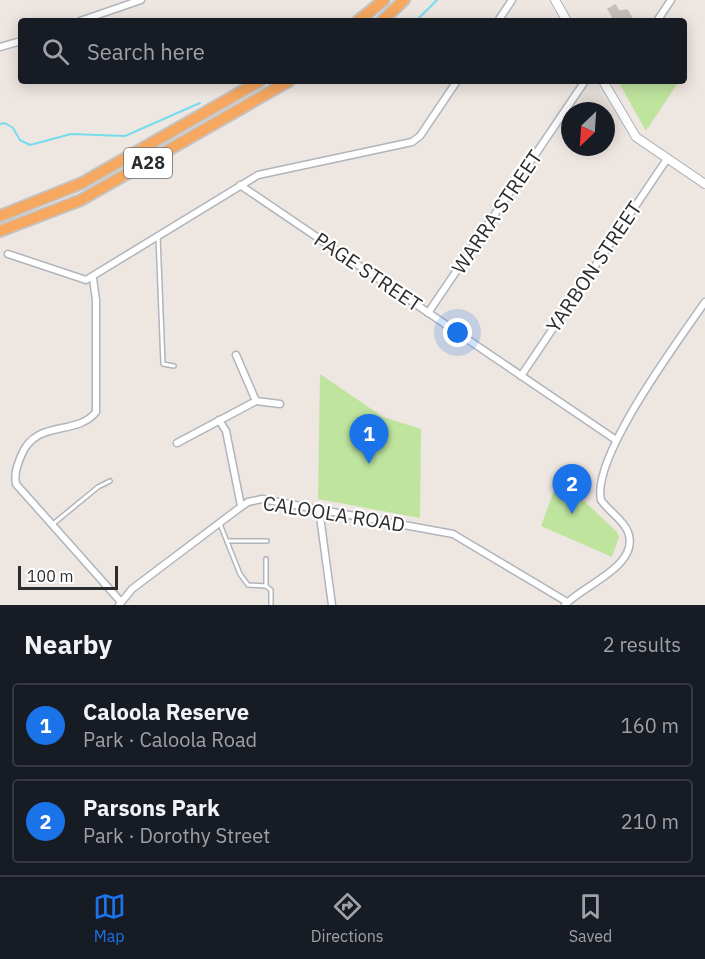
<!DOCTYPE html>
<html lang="en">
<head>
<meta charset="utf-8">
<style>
  body { margin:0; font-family:"IBM Plex Sans",sans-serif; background:#242831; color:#f1f3f6 }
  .compass { position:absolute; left:561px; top:102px; width:54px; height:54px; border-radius:50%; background:#171b24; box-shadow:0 3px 15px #0003; rotate:205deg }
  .scale { position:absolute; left:18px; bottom:15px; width:100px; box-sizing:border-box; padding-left:6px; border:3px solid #2d2d2d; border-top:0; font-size:16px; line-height:21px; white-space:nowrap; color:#2d2d2d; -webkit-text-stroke:4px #fff; paint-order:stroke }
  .you { position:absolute; left:458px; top:333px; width:21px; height:21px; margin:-15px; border:4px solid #fff; border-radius:50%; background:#1a73e8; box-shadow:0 0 0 9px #1a73e833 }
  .badge { display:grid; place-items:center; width:39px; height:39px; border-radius:50%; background:#1a73e8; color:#fff; font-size:20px; font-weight:700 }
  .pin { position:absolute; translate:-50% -50px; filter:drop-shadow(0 2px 3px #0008) }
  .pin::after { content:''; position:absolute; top:32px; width:21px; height:18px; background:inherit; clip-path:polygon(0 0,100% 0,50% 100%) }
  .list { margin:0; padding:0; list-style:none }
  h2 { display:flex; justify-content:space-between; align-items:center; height:78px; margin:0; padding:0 24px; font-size:26px }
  h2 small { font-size:20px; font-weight:400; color:#9ea1a6 }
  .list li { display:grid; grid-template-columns:39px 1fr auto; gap:18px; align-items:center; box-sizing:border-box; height:84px; margin:0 12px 12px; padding:0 12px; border:2px solid #363941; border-radius:6px }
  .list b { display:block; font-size:22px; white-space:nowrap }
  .list p { margin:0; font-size:20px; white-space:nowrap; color:#9ea1a6 }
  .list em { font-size:20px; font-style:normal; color:#9ea1a6 }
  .icon { flex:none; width:33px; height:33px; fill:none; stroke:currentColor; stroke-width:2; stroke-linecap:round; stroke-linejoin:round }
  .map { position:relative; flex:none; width:705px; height:605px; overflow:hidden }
  .search { position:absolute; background:#171b24; box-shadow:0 3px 15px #0003; left:18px; right:18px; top:18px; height:66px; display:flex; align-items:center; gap:15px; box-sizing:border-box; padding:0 21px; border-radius:6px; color:#9ea1a6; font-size:22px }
  .sheet { height:270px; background:#171b24 }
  nav { display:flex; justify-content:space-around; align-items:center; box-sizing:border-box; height:84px; border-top:2px solid #363941; background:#171b24; font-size:16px; color:#9ea1a6 }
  nav a { display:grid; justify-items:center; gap:3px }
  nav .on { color:#1a73e8 }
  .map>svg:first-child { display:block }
  .green { fill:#bee49e }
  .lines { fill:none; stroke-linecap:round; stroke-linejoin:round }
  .stream { stroke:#75dcee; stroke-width:2 }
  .building { fill:#c7c1bb; stroke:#cac2b9; stroke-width:1.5 }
  .service-casing { stroke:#b0b4bd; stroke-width:6 }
  .minor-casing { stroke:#b0b4bd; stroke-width:9 }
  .tertiary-casing { stroke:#b0b4bd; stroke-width:10 }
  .trunk-casing { stroke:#c4c4c4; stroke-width:14 }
  .service { stroke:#fff; stroke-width:3 }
  .minor { stroke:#fff; stroke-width:6 }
  .tertiary { stroke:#fff; stroke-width:8 }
  .trunk { stroke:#f6a760; stroke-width:10 }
  .labels { text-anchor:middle; stroke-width:4.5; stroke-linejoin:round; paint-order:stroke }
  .shield { fill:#fff; stroke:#6c6c6c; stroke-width:1.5 }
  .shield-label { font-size:18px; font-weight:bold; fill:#2d2d2d }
  .street-label { font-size:20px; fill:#2d2d2d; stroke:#fff }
</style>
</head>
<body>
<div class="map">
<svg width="705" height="605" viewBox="0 0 705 605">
  <rect width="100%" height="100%" fill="#eee6e0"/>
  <g class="green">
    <polygon points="618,81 679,81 646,131"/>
    <polygon points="320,374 383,417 421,429 420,518 318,499"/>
    <polygon points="555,488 584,501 617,532 619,537 612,557 541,526"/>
  </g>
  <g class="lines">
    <g class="stream">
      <polyline points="416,21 437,0"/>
      <polyline points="0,124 5,123 13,128 20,140 30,145 71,134 125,136 200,103"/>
    </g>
  </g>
  <polygon class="building" points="615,5 619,11 627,10 634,21 608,21 613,17 608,9"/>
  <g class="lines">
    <defs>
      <g id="service">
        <polyline points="158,236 163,364 174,366"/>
        <polyline points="53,524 98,487 110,481"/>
        <polyline points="220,524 240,574 248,585 266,586 266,559"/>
        <polyline points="227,541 267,541"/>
        <polyline points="266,586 271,590 271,605"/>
      </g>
      <g id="minor">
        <polyline points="80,21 141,0"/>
        <polyline points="498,21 512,0"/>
        <polyline points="657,21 671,0"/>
        <polyline points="0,47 21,41"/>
        <polyline points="240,185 616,440"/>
        <polyline points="8,254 86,280 258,175 412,142 420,136 457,81"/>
        <path d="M93,278L96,300V412C76,437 36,418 21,456C17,466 14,474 16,484L121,602"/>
        <polyline points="428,313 585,81"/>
        <polyline points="236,355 256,401"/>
        <polyline points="521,376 667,159"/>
        <polyline points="219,420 226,431 241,506"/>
        <polyline points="177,443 256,401 280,404"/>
        <polyline points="319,509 332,605"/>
        <polyline points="119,605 132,589 238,509 248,502 262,499 453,534 567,602"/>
        <path d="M565,605C581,586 641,566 628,532C623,519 608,511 601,500C591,457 679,340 705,302"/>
      </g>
      <g id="tertiary">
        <polyline points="555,0 567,21"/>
        <polyline points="603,81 636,137 705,184"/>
      </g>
      <g id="trunk">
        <polyline points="358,21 384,0"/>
        <polyline points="382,21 404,0"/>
        <polyline points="0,216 82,183 260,81"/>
        <polyline points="0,231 81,200 289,81"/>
      </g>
    </defs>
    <use href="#service" class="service-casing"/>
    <use href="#minor" class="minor-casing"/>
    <use href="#tertiary" class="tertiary-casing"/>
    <use href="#trunk" class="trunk-casing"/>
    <use href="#service" class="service"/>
    <use href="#minor" class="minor"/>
    <use href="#tertiary" class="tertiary"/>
    <use href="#trunk" class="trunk"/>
  </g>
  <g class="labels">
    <rect class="shield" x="124" y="148" width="48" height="30" rx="4.5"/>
    <g class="shield-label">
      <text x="148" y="169">A28</text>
    </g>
    <g class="street-label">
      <text transform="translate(497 212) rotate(-56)" y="7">WARRA STREET</text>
      <text transform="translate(594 267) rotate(-56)" y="7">YARBON STREET</text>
      <text transform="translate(368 272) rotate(34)" y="7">PAGE STREET</text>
      <text transform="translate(334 514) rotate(9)" y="7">CALOOLA ROAD</text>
    </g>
  </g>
</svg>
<svg class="compass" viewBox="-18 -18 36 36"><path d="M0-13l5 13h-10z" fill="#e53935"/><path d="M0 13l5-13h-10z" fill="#9ea1a6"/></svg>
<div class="scale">100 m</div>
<div class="you"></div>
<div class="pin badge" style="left:369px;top:464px">1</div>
<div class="pin badge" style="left:572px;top:514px">2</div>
<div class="search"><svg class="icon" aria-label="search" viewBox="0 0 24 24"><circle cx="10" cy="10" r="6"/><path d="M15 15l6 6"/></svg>Search here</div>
</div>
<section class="sheet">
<h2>Nearby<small>2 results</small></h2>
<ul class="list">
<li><span class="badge">1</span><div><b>Caloola Reserve</b><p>Park · Caloola Road</p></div><em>160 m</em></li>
<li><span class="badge">2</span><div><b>Parsons Park</b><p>Park · Dorothy Street</p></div><em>210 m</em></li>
</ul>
</section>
<nav>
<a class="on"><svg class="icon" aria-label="map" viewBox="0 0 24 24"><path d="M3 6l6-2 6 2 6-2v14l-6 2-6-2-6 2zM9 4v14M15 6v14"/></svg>Map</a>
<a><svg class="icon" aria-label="directions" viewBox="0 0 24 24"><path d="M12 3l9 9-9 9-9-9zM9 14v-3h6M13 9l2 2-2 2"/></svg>Directions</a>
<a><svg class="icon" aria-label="saved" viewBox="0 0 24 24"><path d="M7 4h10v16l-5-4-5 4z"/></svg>Saved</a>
</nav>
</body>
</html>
